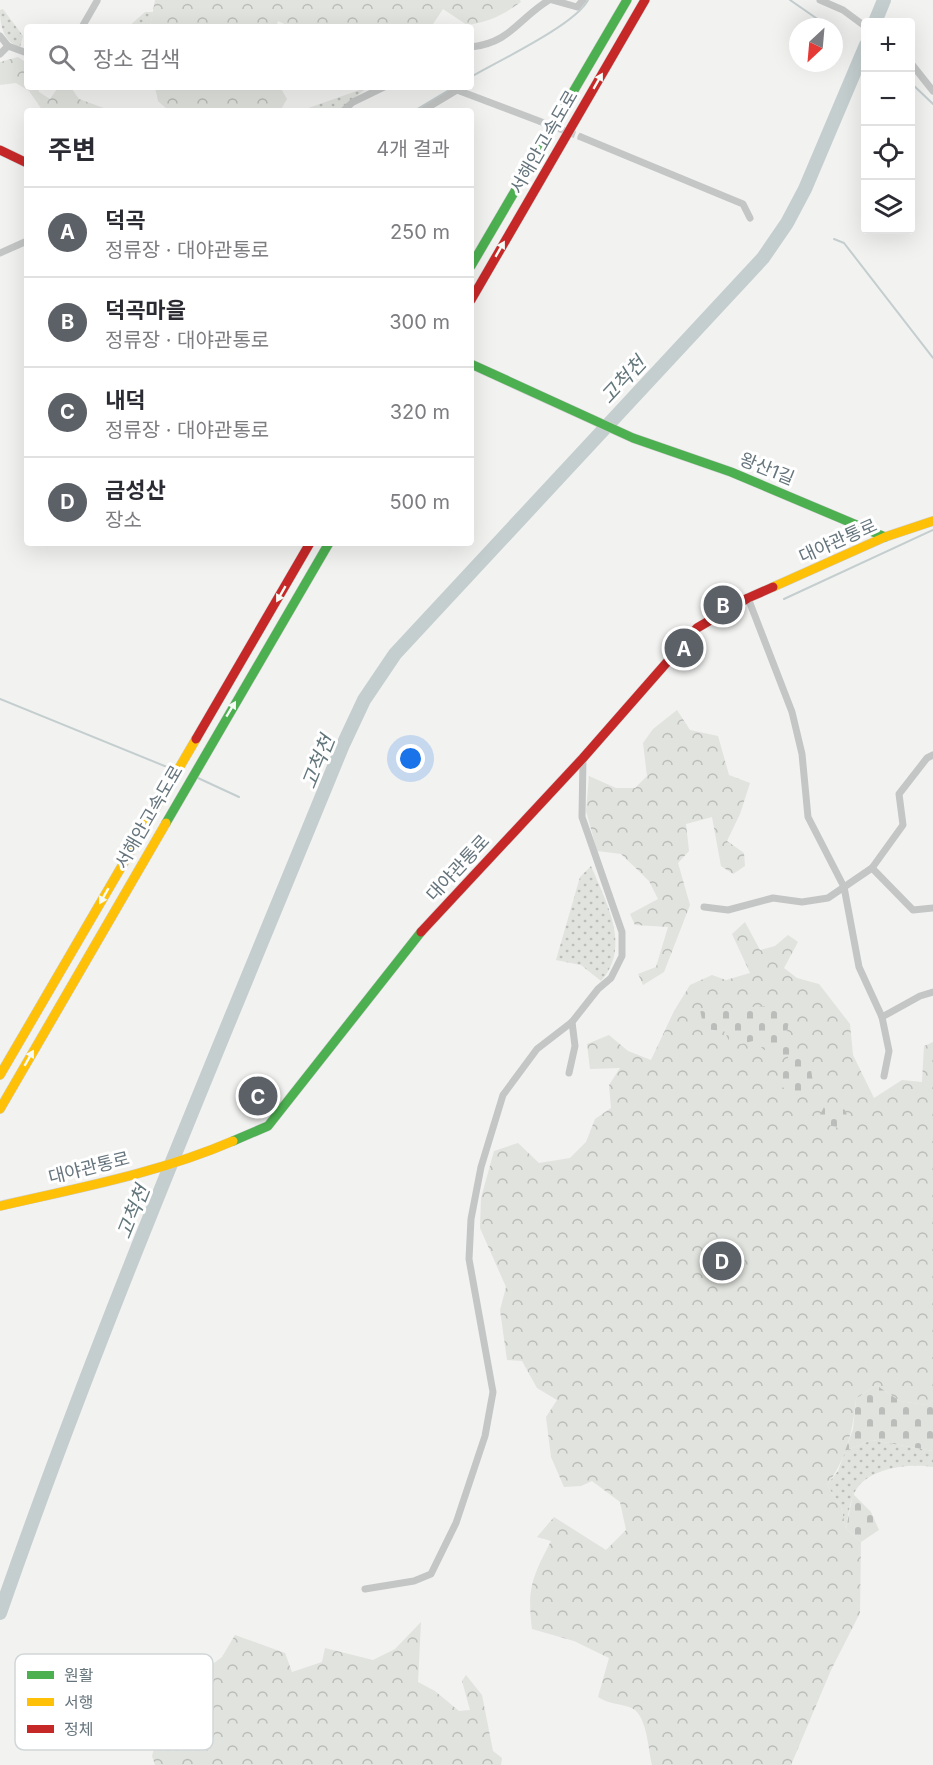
<!DOCTYPE html>
<html lang="ko">
<head>
<meta charset="utf-8">
<style>
  body { margin:0; font-family:Inter,"Noto Sans KR",sans-serif; background:#f7f7f7; color:#2b2b33 }
  .controls { position:absolute; right:18px; top:18px; display:grid; overflow:hidden; border-radius:6px; box-shadow:0 6px 24px #0002 }
  .controls button { width:54px; height:54px; display:grid; place-items:center; padding:0; border:0; border-bottom:2px solid #e1e1e2; background:#fff; color:#2b2b33; font:30px sans-serif }
  .compass { position:absolute; left:789px; top:18px; width:54px; height:54px; border-radius:50%; background:#fff; box-shadow:0 6px 24px #0002; rotate:206deg }
  .you { position:absolute; left:411px; top:759px; width:21px; height:21px; margin:-15px; border:4px solid #fff; border-radius:50%; background:#1a73e8; box-shadow:0 0 0 9px #1a73e833 }
  .badge { display:grid; place-items:center; width:39px; height:39px; border-radius:50%; background:#5c6067; color:#fff; font-size:20px; font-weight:700 }
  .pin { position:absolute; translate:-50% -50%; border:3px solid #fff; box-shadow:0 2px 6px #0006 }
  .list { margin:0; padding:0; list-style:none }
  h2 { display:flex; justify-content:space-between; align-items:center; height:78px; margin:0; padding:0 24px; font-size:26px }
  h2 small { font-size:20px; font-weight:400; color:#7c7c81 }
  .list li { display:grid; grid-template-columns:39px 1fr auto; gap:18px; align-items:center; box-sizing:border-box; height:90px; padding:0 24px; border-top:2px solid #e1e1e2 }
  .list b { display:block; font-size:22px; white-space:nowrap }
  .list p { margin:0; font-size:20px; white-space:nowrap; color:#7c7c81 }
  .list em { font-size:20px; font-style:normal; color:#7c7c81 }
  .icon { flex:none; width:33px; height:33px; fill:none; stroke:currentColor; stroke-width:2; stroke-linecap:round; stroke-linejoin:round }
  .map { position:relative; flex:none; width:933px; height:1765px; overflow:hidden }
  .search { position:absolute; background:#fff; box-shadow:0 6px 24px #0002; left:24px; top:24px; width:450px; height:66px; display:flex; align-items:center; gap:15px; box-sizing:border-box; padding:0 21px; border-radius:6px; color:#7c7c81; font-size:22px }
  .panel { position:absolute; background:#fff; box-shadow:0 6px 24px #0002; left:24px; top:108px; width:450px; height:438px; border-radius:6px }
  .map>svg:first-child { display:block }
  .grass { fill:url(#grass-dots) }
  .forest { fill:url(#forest-crowns) }
  .cemetery { fill:url(#cemetery-stones) }
  .lines { fill:none; stroke-linecap:round; stroke-linejoin:round }
  .stream { stroke:#c4cecf; stroke-width:2 }
  .river { stroke:#c4cecf; stroke-width:14 }
  .street-tunnel { stroke:#c8ccce; stroke-width:7; stroke-dasharray:7 3.5; stroke-linecap:butt }
  .fast-casing { stroke:#cecece; stroke-width:10 }
  .slow-casing { stroke:#cecece; stroke-width:10 }
  .jam-casing { stroke:#cecece; stroke-width:10 }
  .street { stroke:#c4c6c6; stroke-width:7 }
  .fast { stroke:#4caf50; stroke-width:9 }
  .slow { stroke:#ffc107; stroke-width:9 }
  .jam { stroke:#c62828; stroke-width:9 }
  .oneway { fill:#f6fbf6 }
  .labels { text-anchor:middle; stroke-width:6; stroke-linejoin:round; paint-order:stroke }
  .street-label { font-size:18px; fill:#66757d; stroke:#fff }
  .water-label { font-size:20px; font-style:italic; fill:#62767b; stroke:#fff }
  .key { fill:#fff; stroke:#d1d6d8; stroke-width:1.5 }
  .key-label { font-size:16px; fill:#66757d }
</style>
</head>
<body>
<div class="map">
<svg width="933" height="1765" viewBox="0 0 933 1765">
  <defs>
    <pattern id="grass-dots" width="8" height="8" patternUnits="userSpaceOnUse" patternTransform="scale(1.5)"><rect width="8" height="8" fill="#e1e3de"/><path d="M2 2h.1M6 6h.1" fill="none" stroke="#babdb9" stroke-width="1.8" stroke-linecap="round"/></pattern>
    <pattern id="forest-crowns" width="20" height="18" patternUnits="userSpaceOnUse" patternTransform="scale(1.5)"><rect width="20" height="18" fill="#e1e3de"/><path d="M2 6a3 3 0 1 1 6 0M12 15a3 3 0 1 1 6 0" fill="none" stroke="#babdb9"/></pattern>
    <pattern id="cemetery-stones" width="16" height="16" patternUnits="userSpaceOnUse" patternTransform="scale(1.5)"><rect width="16" height="16" fill="#e1e3de"/><path d="M2 7V4a2 2 0 0 1 4 0v3zM10 15v-3a2 2 0 0 1 4 0v3z" fill="#babdb9"/></pattern>
  </defs>
  <rect width="100%" height="100%" fill="#f2f2f1"/>
  <g class="grass">
    <path d="M3,9L23,36L20,47C3,42 0,25 0,10Z"/>
    <polygon points="145,12 153,12 150,27 128,27"/>
    <polygon points="368,87 338,111 300,111"/>
    <path d="M591,866C606,902 632,947 601,981L581,965L556,960L580,877Z"/>
    <path d="M872,1440L933,1451V1467C908,1463 863,1468 853,1496C849,1506 848,1518 846,1529L841,1507L827,1485L838,1471L845,1451Z"/>
  </g>
  <g class="forest">
    <path d="M155,0H520L521,2C503,15 489,22 467,25L443,9L431,27H291L278,21L276,27H150Z"/>
    <polygon points="18,57 27,63 27,87 38,87 39,92 50,99 57,89 72,89 79,99 112,111 43,111 29,91 16,83 0,85 0,62"/>
    <polygon points="155,87 280,87 287,99 280,111 169,111 158,101"/>
    <polygon points="677,710 690,730 718,736 729,775 750,783 740,814 727,841 744,853 745,866 733,874 721,866 712,817 686,824 689,851 678,863 690,905 664,972 643,985 638,974 656,967 668,927 635,925 630,914 658,899 649,881 621,854 597,851 586,811 589,776 616,788 635,788 647,776 643,743 653,729"/>
    <path d="M745,922L760,950L775,946L788,935L798,942L784,968L797,978L819,984L850,1024L853,1055L874,1098L902,1080L922,1082L924,1046L933,1042V1400L926,1405L900,1401L876,1385L856,1399C853,1430 846,1460 827,1485L841,1507L846,1529L861,1542L860,1613L831,1670L791,1765H652C648,1749 647,1711 629,1707C617,1703 609,1704 598,1697L609,1658L574,1641L532,1629C527,1588 532,1578 551,1541L537,1537L554,1517L606,1550L626,1530L620,1502L592,1481L581,1486L564,1487L551,1457L546,1417L557,1400L537,1388L522,1361L507,1360L500,1310L506,1287L480,1228L481,1198L494,1151L518,1143L539,1163L570,1158L586,1142L595,1119L611,1108L609,1085L620,1068L590,1069L587,1044L609,1035L628,1051L651,1060L674,1011L690,985L712,975L726,980L750,973L732,934Z"/>
    <polygon points="421,1622 418,1682 435,1691 459,1711 470,1710 462,1681 466,1675 482,1695 493,1751 502,1758 501,1765 155,1765 152,1756 165,1709 176,1692 222,1657 235,1635 285,1653 292,1672 322,1662 325,1648 373,1660 395,1649"/>
  </g>
  <g class="cemetery">
    <polygon points="767,1006 789,1019 786,1042 810,1062 813,1083 807,1094 788,1091 777,1083 789,1055 771,1055 753,1041 732,1046 724,1031 704,1029 700,1010"/>
    <polygon points="831,1103 845,1110 848,1118 841,1129 826,1124 820,1115 824,1107"/>
    <polygon points="876,1385 900,1401 926,1405 933,1400 933,1451 872,1440 845,1451 853,1429 856,1399"/>
    <polygon points="853,1494 871,1512 879,1530 861,1542 846,1529"/>
  </g>
  <g class="lines">
    <g class="stream">
      <polyline points="790,0 829,27"/>
      <path d="M471,77C498,61 575,25 588,0"/>
      <polyline points="910,82 933,104"/>
      <polyline points="414,111 454,87"/>
      <polyline points="834,239 844,243 933,358"/>
      <polyline points="784,599 933,530"/>
      <polyline points="0,699 172,769"/>
      <polyline points="198,778 239,797"/>
    </g>
    <g class="river">
      <polyline points="875,22 884,0"/>
      <path d="M0,1613C102,1320 225,1034 342,747L364,700L395,654L763,258L787,223L805,189L866,45"/>
    </g>
    <polyline class="street-tunnel" points="539,121 581,137"/>
    <defs>
      <g id="fast">
        <polyline points="471,266 627,0"/>
        <polyline points="471,364 633,438 731,472 885,537"/>
        <polyline points="166,823 329,543"/>
        <polyline points="233,1141 268,1126 421,932"/>
      </g>
      <g id="slow">
        <polyline points="773,587 885,537 933,521"/>
        <polyline points="0,1075 196,739"/>
        <polyline points="0,1109 166,823"/>
        <path d="M0,1206C78,1188 159,1173 233,1141"/>
      </g>
      <g id="jam">
        <polyline points="0,150 27,163"/>
        <polyline points="471,300 645,0"/>
        <polyline points="196,739 310,543"/>
        <polyline points="421,932 583,758 697,628 748,598 773,587"/>
      </g>
    </defs>
    <use href="#fast" class="fast-casing"/>
    <use href="#slow" class="slow-casing"/>
    <use href="#jam" class="jam-casing"/>
    <g class="street">
      <polyline points="552,0 577,7 583,0"/>
      <polyline points="820,0 843,10 866,27"/>
      <polyline points="82,27 97,1"/>
      <polyline points="0,36 8,46"/>
      <path d="M471,47C510,43 518,19 549,0"/>
      <polyline points="0,54 8,46 27,53"/>
      <polyline points="910,62 933,91"/>
      <polyline points="343,111 353,102 384,87"/>
      <polyline points="422,111 457,90 539,121"/>
      <polyline points="581,137 743,204 750,218"/>
      <polyline points="0,253 27,241"/>
      <polyline points="748,598 792,712 802,754 808,817 844,887 859,967 882,1017 889,1051 884,1076"/>
      <polyline points="872,868 913,910 933,908"/>
      <polyline points="704,907 728,910 773,898 802,902 828,898 872,868 903,825 899,794 927,758 933,755"/>
      <polyline points="882,1017 920,996 933,992"/>
      <polyline points="569,1073 575,1046 572,1022"/>
      <polyline points="365,1589 414,1581 431,1574 456,1523 485,1436 493,1392 469,1259 471,1219 481,1167 503,1095 537,1049 572,1022 598,989 611,978 622,956 622,932 582,817 583,758"/>
    </g>
    <use href="#fast" class="fast"/>
    <use href="#slow" class="slow"/>
    <use href="#jam" class="jam"/>
  </g>
  <defs><path id="oneway-solid" d="M-6-.8H1V-3.2L6.5 0L1 3.2V.8H-6Z" transform="scale(1.5)"/></defs>
  <g class="oneway">
    <use href="#oneway-solid" transform="translate(598 81) rotate(-60)"/>
    <use href="#oneway-solid" transform="translate(500 249) rotate(-60)"/>
    <use href="#oneway-solid" transform="translate(281 594) rotate(120)"/>
    <use href="#oneway-solid" transform="translate(231 709) rotate(-59)"/>
    <use href="#oneway-solid" transform="translate(104 896) rotate(120)"/>
    <use href="#oneway-solid" transform="translate(29 1058) rotate(-60)"/>
  </g>
  <g class="labels">
    <g class="street-label">
      <text transform="translate(544 142) rotate(-60)" y="6">서해안고속도로</text>
      <text transform="translate(767 469) rotate(22)" y="6">왕산1길</text>
      <text transform="translate(838 541) rotate(-24)" y="6">대야관통로</text>
      <text transform="translate(149 817) rotate(-60)" y="6">서해안고속도로</text>
      <text transform="translate(458 868) rotate(-47)" y="6">대야관통로</text>
      <text transform="translate(89 1168) rotate(-14)" y="6">대야관통로</text>
    </g>
    <g class="water-label">
      <text transform="translate(623 380) rotate(-47)" y="7">고척천</text>
      <text transform="translate(318 762) rotate(-68)" y="7">고척천</text>
      <text transform="translate(133 1212) rotate(-68)" y="7">고척천</text>
    </g>
  </g>
  <rect x="15" y="1654" width="198" height="96" rx="9" class="key"/>
  <rect x="27" y="1671" width="27" height="8" fill="#4caf50"/>
  <rect x="27" y="1698" width="27" height="8" fill="#ffc107"/>
  <rect x="27" y="1725" width="27" height="8" fill="#c62828"/>
  <g class="key-label">
    <text x="64" y="1681">원활</text>
    <text x="64" y="1708">서행</text>
    <text x="64" y="1735">정체</text>
  </g>
</svg>
<div class="controls">
<button>+</button>
<button>−</button>
<button><svg class="icon" aria-label="locate" viewBox="0 0 24 24"><circle cx="12" cy="12" r="6"/><path d="M12 2v4M12 18v4M2 12h4M18 12h4"/></svg></button>
<button><svg class="icon" aria-label="layers" viewBox="0 0 24 24"><path d="M12 4l9 5-9 5-9-5zM3 14l9 5 9-5"/></svg></button>
</div>
<svg class="compass" viewBox="-18 -18 36 36"><path d="M0-13l5 13h-10z" fill="#e53935"/><path d="M0 13l5-13h-10z" fill="#7c7c81"/></svg>
<div class="you"></div>
<div class="pin badge" style="left:684px;top:648px">A</div>
<div class="pin badge" style="left:723px;top:605px">B</div>
<div class="pin badge" style="left:258px;top:1096px">C</div>
<div class="pin badge" style="left:722px;top:1261px">D</div>
<div class="search"><svg class="icon" aria-label="search" viewBox="0 0 24 24"><circle cx="10" cy="10" r="6"/><path d="M15 15l6 6"/></svg>장소 검색</div>
<section class="panel">
<h2>주변<small>4개 결과</small></h2>
<ul class="list">
<li><span class="badge">A</span><div><b>덕곡</b><p>정류장 · 대야관통로</p></div><em>250 m</em></li>
<li><span class="badge">B</span><div><b>덕곡마을</b><p>정류장 · 대야관통로</p></div><em>300 m</em></li>
<li><span class="badge">C</span><div><b>내덕</b><p>정류장 · 대야관통로</p></div><em>320 m</em></li>
<li><span class="badge">D</span><div><b>금성산</b><p>장소</p></div><em>500 m</em></li>
</ul>
</section>
</div>
</body>
</html>
